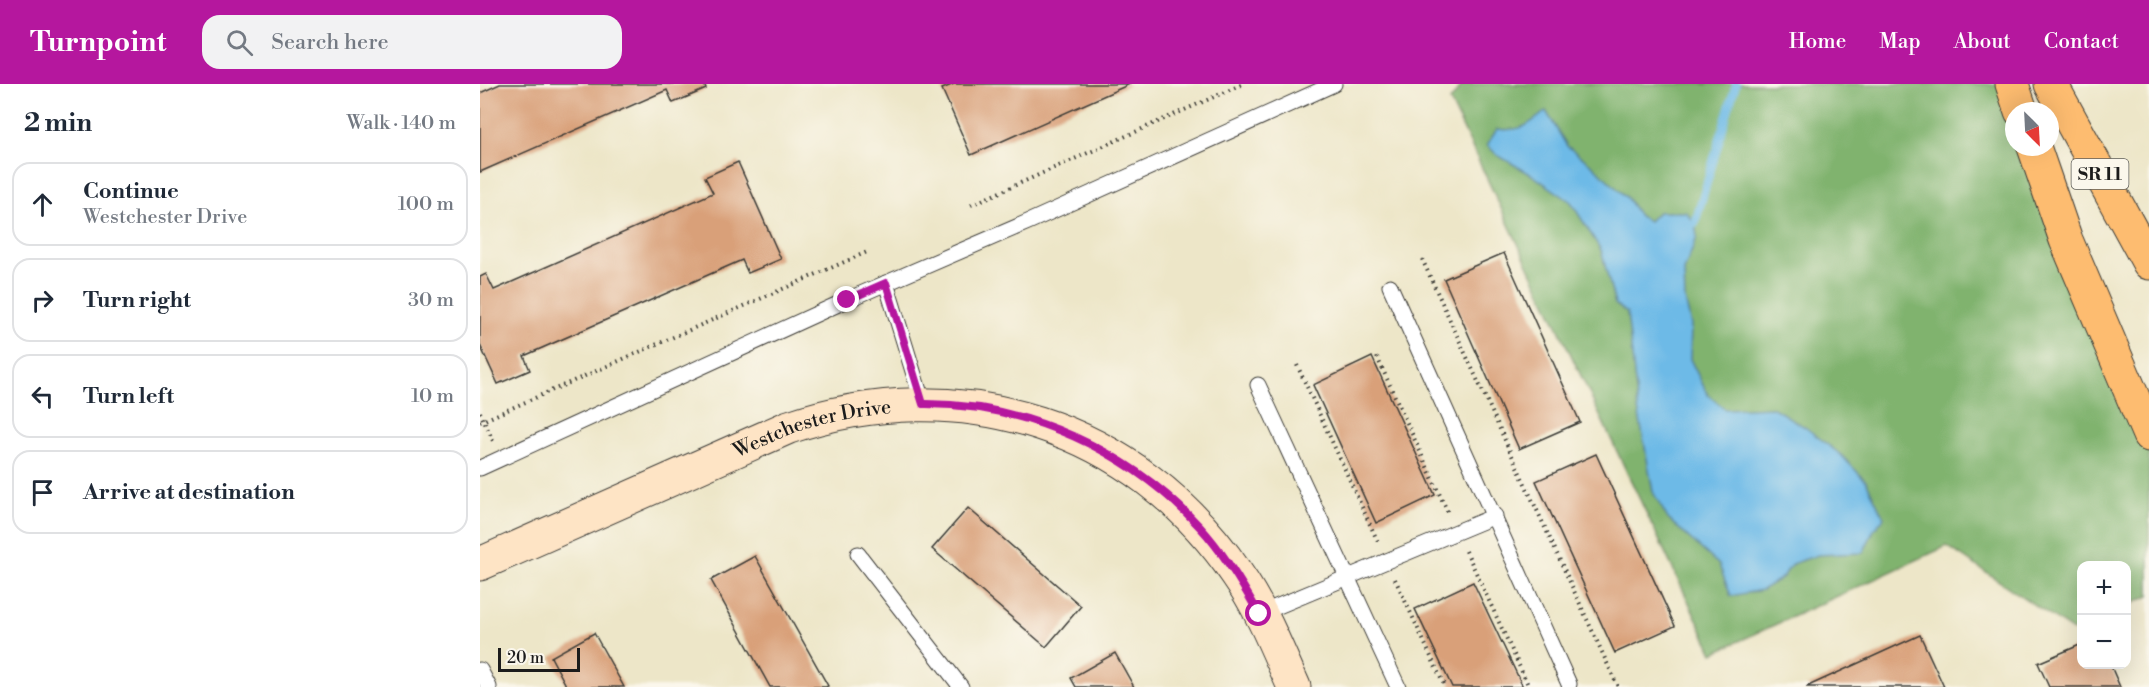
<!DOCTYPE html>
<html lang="en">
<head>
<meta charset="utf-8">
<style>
  body { margin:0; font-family:"Libre Bodoni",serif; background:#f2f2f3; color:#1f2937 }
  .controls { position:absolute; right:18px; bottom:18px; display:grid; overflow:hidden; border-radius:12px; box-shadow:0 6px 24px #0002 }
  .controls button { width:54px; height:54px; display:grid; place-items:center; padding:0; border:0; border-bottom:2px solid #e0e1e3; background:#fff; color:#1f2937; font:30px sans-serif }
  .compass { position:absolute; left:1525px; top:18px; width:54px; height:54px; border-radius:50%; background:#fff; box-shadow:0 6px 24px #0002; rotate:156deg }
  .scale { position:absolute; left:18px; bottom:15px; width:82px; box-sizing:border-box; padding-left:6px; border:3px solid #1c1c1c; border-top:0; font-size:16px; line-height:21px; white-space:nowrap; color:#1c1c1c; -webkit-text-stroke:4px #fbf7ec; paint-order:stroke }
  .stop { position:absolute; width:18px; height:18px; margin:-14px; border:4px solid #b5179e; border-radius:50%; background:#fff }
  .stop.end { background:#b5179e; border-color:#fff; box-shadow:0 2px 6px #0008 }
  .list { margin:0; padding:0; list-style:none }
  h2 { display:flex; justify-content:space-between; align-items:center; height:78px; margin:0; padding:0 24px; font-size:26px }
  h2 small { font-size:20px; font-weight:400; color:#747a83 }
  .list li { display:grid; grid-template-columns:39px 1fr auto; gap:18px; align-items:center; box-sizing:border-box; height:84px; margin:0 12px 12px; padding:0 12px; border:2px solid #e0e1e3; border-radius:18px }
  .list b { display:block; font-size:22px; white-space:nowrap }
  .list p { margin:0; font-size:20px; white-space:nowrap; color:#747a83 }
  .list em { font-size:20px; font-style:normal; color:#747a83 }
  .icon { flex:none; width:33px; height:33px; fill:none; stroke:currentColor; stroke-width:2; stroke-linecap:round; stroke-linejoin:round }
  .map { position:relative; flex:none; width:1669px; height:603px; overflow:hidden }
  header { display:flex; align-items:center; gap:36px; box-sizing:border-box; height:84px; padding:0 30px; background:#b5179e; color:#fff }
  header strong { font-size:28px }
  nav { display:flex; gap:33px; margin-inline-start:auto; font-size:21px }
  .search { width:420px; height:54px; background:#f2f2f3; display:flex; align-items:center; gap:15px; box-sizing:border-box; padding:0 21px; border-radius:18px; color:#747a83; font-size:22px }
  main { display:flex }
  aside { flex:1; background:#fff }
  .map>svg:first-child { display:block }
  .forest { fill:#80b36e; stroke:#4e6845; stroke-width:1.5 }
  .water { fill:#6dbae7; stroke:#446b82; stroke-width:1.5 }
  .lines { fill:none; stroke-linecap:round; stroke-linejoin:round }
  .stream { stroke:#6dbae7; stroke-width:8 }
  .building { fill:#d9a079 }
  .lane-casing { stroke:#3b3a36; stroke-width:17 }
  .secondary-casing { stroke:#3b3a36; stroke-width:35 }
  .highway-casing { stroke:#3b3a36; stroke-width:35 }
  .path { stroke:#3b3a36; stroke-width:4; stroke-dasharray:1.5 4.5; stroke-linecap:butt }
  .lane { stroke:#fff; stroke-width:15 }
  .secondary { stroke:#fee4c5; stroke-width:33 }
  .highway { stroke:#fdbc6f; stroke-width:33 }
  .route { stroke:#b5179e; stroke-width:8 }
  .labels { text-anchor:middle; stroke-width:4.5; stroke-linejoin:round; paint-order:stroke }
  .shield { fill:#fbf7ec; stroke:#5f5e5a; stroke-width:1.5 }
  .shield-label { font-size:18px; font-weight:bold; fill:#1c1c1c }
  .street-label { font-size:20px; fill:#1c1c1c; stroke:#fbf7ec }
</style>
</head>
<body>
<header>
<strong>Turnpoint</strong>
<div class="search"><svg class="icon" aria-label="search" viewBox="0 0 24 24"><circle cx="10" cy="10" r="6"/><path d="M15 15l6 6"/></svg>Search here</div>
<nav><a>Home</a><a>Map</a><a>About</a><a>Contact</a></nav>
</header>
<main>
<aside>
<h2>2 min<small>Walk · 140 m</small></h2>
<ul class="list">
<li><svg class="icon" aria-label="ahead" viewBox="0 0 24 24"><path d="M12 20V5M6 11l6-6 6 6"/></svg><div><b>Continue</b><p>Westchester Drive</p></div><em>100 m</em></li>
<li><svg class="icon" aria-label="right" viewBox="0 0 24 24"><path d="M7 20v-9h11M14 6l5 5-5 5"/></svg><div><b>Turn right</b></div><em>30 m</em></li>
<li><svg class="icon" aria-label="left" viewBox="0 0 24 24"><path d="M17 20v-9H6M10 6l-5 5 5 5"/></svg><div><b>Turn left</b></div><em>10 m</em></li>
<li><svg class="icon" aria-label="arrive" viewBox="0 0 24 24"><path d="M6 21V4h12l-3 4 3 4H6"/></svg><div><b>Arrive at destination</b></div></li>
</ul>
</aside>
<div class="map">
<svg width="1669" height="603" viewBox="0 0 1669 603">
  <rect width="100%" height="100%" fill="#fbf7ec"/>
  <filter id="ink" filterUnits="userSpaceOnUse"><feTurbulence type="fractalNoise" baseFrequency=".0167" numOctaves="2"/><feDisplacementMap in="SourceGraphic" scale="12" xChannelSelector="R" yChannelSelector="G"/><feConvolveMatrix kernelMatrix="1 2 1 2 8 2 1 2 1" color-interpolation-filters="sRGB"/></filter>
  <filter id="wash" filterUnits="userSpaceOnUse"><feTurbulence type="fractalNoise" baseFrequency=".008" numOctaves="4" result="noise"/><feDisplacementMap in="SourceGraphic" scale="24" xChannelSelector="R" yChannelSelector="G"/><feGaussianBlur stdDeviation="1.35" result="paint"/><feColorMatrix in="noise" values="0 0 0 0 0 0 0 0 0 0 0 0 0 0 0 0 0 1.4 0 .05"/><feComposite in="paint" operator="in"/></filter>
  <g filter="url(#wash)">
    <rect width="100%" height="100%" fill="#ede6c8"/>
    <polygon class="forest" points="983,0 1532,0 1534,63 1554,63 1669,351 1669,512 1647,522 1646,482 1602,482 1601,543 1593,547 1467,462 1233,569 970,17"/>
    <path class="water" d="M1066,27L1087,62L1112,81L1147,114L1159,132L1169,137L1178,128H1206L1215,139L1217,153L1204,187L1205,215L1211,241L1210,275L1228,311L1245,325L1292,323L1325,343L1361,371L1386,397L1404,434L1394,446L1383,469L1338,471L1312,480L1303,493L1282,506L1251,512L1239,481L1188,435L1173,408L1158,325L1147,229L1135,220L1121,166L1091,118L1052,91L1017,71L1007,61L1017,45C1040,48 1049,41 1066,27Z"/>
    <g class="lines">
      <polyline class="stream" points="1215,139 1256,0"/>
    </g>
    <g id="blocks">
      <g class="building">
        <polygon points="20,0 224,0 226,5 193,19 187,6 0,88 0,9"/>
        <polygon points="474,0 650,0 491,71 462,5"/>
        <polygon points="258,78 301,175 268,189 262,176 44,272 50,286 18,300 0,261 0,193 6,190 14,206 233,109 225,93"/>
        <polygon points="1024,169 1100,338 1039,365 964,195"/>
        <polygon points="892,273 955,411 896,439 833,301"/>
        <polygon points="1116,370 1195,542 1135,569 1056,397"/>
        <polygon points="488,424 601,522 566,563 452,465"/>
        <polygon points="275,472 348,602 346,603 290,603 231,496"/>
        <polygon points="993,498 1043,603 972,603 935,525"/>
        <polygon points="114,549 144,603 87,603 71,573"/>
        <polygon points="1440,551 1464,603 1326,603"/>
        <polygon points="1602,560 1602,580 1630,580 1640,603 1569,603 1558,579"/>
        <polygon points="635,569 654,603 596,603 591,594"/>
      </g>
    </g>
  </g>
  <g filter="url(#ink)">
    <use href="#blocks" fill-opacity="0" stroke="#3b3a36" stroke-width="1.5"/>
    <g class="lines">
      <defs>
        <g id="lane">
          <polyline points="406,199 443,320"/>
          <polyline points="910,202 1089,600"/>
          <polyline points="778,301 918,603"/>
          <polyline points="0,384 367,216 548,138 854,0"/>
          <polyline points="378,470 481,603"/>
          <polyline points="779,530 1015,432"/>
          <polyline points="0,586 9,603"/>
        </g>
        <g id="secondary">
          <path id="s1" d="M0,480L309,343C480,286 655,340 757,490C781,524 797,565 814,603"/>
        </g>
        <g id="highway">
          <polyline points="1532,0 1541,27"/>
          <polyline points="1571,0 1669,179"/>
          <polyline points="1554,63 1586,156 1669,351"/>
        </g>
      </defs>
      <use href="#lane" class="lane-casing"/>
      <use href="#secondary" class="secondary-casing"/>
      <use href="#highway" class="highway-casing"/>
      <g class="path">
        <polyline points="491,121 763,0"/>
        <polyline points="942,175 1138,603"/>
        <polyline points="897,273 969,431"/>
        <polyline points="817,281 898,458"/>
        <polyline points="0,328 13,357"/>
        <polyline points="0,338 387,168"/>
        <polyline points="986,467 1049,603"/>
        <polyline points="915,495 965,603"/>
      </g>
      <use href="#lane" class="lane"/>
      <use href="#secondary" class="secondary"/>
      <use href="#highway" class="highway"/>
    </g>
  </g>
  <g class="lines" filter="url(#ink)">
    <path class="route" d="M367,216L406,199L443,320C547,319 650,367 720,443C744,469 762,499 779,530"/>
  </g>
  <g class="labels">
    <rect class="shield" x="1591.5" y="75" width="57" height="30" rx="4.5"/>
    <g class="shield-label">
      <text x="1620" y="96">SR 11</text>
    </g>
    <g class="street-label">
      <text dy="7" stroke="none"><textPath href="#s1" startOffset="360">Westchester Drive</textPath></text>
    </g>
  </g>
</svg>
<div class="controls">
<button>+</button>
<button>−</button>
</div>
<svg class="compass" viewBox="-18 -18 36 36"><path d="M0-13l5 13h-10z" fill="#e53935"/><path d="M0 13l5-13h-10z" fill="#747a83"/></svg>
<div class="scale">20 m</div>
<div class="stop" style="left:779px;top:530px"></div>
<div class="stop end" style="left:367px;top:216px"></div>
</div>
</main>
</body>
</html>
